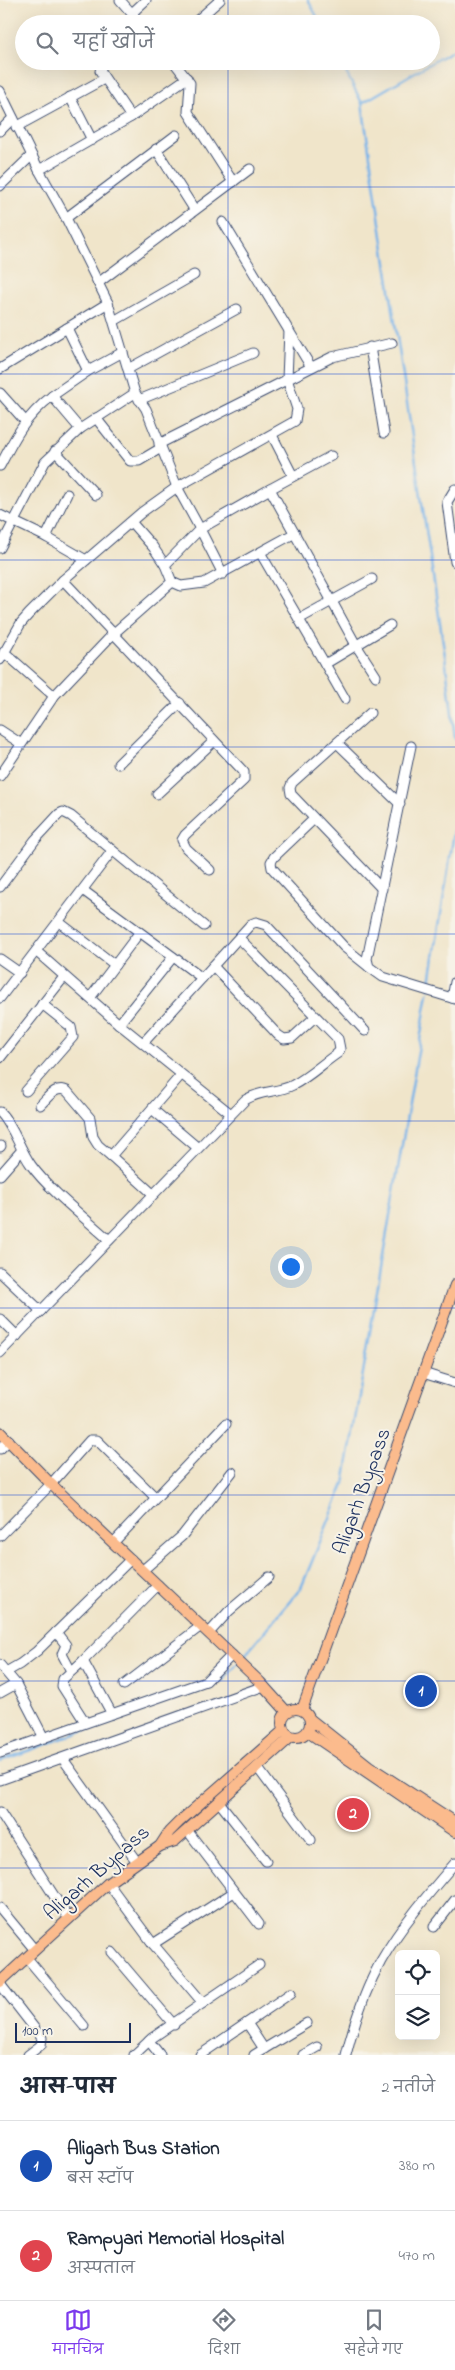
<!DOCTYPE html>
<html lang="hi">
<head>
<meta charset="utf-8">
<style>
  body { margin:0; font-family:"Indie Flower","Playpen Sans Deva",sans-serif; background:#f6f6f7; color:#1f2937 }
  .controls { position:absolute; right:15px; bottom:15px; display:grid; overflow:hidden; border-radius:8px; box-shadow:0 5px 20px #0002 }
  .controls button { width:45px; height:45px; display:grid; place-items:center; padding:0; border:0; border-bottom:1px solid #e0e1e3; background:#fff; color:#1f2937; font:25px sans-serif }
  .scale { position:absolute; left:15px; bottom:12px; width:116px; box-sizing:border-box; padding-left:5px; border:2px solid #1b2f5e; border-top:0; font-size:14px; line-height:18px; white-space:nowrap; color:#1b2f5e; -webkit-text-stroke:4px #f7f3e8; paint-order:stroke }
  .you { position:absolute; left:290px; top:1266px; width:18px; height:18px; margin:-12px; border:4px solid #fff; border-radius:50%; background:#1a73e8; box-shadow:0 0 0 8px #1a73e833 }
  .badge { display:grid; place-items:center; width:32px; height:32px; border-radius:50%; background:#7c3aed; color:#fff; font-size:16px; font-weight:700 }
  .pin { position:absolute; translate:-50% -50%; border:2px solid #fff; box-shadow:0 1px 5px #0006 }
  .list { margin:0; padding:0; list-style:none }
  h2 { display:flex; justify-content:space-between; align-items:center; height:65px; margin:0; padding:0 20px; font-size:21px }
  h2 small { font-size:16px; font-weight:400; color:#747a83 }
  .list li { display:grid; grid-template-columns:32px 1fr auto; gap:15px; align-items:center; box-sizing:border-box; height:90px; padding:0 20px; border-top:1px solid #e0e1e3 }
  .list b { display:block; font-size:19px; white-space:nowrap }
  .list p { margin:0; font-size:16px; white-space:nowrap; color:#747a83 }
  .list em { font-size:16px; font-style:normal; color:#747a83 }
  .icon { flex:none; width:28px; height:28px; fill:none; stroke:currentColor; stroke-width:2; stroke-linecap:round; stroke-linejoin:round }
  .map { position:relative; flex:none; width:455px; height:2055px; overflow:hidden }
  .search { position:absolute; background:#fff; box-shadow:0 5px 20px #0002; left:15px; right:15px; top:15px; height:55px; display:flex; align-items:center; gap:12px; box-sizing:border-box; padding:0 18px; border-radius:28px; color:#747a83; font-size:19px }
  .sheet { height:245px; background:#fff }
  nav { display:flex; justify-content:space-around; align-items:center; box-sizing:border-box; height:70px; border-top:1px solid #e0e1e3; background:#fff; font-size:14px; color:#747a83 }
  nav a { display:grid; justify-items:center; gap:2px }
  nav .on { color:#7c3aed }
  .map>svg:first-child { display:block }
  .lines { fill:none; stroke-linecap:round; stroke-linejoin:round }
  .stream { stroke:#77b3e9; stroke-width:2.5 }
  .minor-casing { stroke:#3b4a6e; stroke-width:11 }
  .major-casing { stroke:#3b4a6e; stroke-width:12 }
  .minor { stroke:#fff; stroke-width:9 }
  .major { stroke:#fbbb8d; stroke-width:10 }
  .grid { fill:none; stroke:#1d4ed8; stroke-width:1; stroke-opacity:0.55 }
  .labels { text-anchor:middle; stroke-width:4; stroke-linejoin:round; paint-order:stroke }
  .street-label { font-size:21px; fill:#1b2f5e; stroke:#f7f3e8 }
</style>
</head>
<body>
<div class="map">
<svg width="455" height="2055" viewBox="0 0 455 2055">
  <rect width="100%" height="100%" fill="#f7f3e8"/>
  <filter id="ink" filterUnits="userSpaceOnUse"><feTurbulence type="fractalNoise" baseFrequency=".02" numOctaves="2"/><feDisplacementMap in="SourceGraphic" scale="10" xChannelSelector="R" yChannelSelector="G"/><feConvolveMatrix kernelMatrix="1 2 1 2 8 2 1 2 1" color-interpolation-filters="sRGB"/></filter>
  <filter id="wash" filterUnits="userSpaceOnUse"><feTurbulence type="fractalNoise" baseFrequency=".0096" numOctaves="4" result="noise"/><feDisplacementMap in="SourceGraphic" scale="20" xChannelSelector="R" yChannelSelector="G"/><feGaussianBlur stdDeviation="1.12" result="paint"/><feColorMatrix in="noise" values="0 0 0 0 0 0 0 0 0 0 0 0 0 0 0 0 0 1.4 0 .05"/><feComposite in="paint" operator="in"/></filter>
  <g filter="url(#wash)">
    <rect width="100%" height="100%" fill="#f0e5ca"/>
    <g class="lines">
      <g class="stream">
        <polyline points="308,0 321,24"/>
        <polyline points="340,61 362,103 445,656 455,739"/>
        <polyline points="362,103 455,49"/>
        <polyline points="429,988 454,833 455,789"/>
        <polyline points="241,1660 301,1588 344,1484 428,993"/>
        <polyline points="0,1761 223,1680 237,1664"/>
      </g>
    </g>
  </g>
  <g filter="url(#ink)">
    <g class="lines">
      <defs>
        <g id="minor">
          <polyline points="120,0 141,24"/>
          <polyline points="132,13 146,0"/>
          <polyline points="193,24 220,0"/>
          <polyline points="104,61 100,71 131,117"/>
          <polyline points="173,61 190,83 188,112 233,182"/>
          <polyline points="0,91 39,170 66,218 108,303 135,393"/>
          <polyline points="70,97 92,140"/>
          <polyline points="16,127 104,79"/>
          <polyline points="0,131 13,118"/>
          <polyline points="156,149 194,209"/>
          <polyline points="39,170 131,117 187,78"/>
          <polyline points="0,186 31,156"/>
          <polyline points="66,218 176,135"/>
          <polyline points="223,222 311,367"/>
          <polyline points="98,283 250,169"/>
          <polyline points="114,321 194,275"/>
          <polyline points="67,328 88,371"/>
          <polyline points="370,347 384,433"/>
          <polyline points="0,369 108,303"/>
          <polyline points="128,369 237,309"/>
          <polyline points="0,393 25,421"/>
          <polyline points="52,396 88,371 123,352"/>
          <polyline points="139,400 253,353"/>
          <polyline points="96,418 130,461 139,461 161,448"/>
          <polyline points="272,435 293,476"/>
          <polyline points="159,444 332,357 392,343"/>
          <polyline points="55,451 96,495"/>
          <path d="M0,466C15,437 25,417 52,396L80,429"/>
          <polyline points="270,489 331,456"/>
          <polyline points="455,489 447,502 455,562"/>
          <polyline points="0,515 46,537 86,560"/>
          <polyline points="131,522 153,547 165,565"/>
          <polyline points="46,537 67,494"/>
          <polyline points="0,548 45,462 80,429 135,393 146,409 177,487 200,529 165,565 172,582 113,634 54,696 0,776"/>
          <polyline points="261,554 325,664 390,625"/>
          <polyline points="223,574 200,529 270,489 356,645 376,676"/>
          <polyline points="63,580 244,772 244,780 185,835 182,840 186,848 210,870"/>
          <polyline points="172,582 181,586 204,583 295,533"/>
          <polyline points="299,619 372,579"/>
          <polyline points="4,652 54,696"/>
          <polyline points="0,660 21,623 29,614 63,580 142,512 177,487 295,421 297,409 287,379 289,331"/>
          <polyline points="325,664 345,699"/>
          <polyline points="370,713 292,783 290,788 291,794 382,889"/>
          <polyline points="0,730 20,743"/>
          <polyline points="337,743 400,804"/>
          <polyline points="411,746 367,959 369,967 383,977 455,999"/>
          <polyline points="118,764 180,703"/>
          <polyline points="157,794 214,741"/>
          <polyline points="314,819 274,857 271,862 272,868 344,947 369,967"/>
          <polyline points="0,887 35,840 59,814 63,812 71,816 204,926"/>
          <polyline points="84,891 202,978"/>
          <polyline points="59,922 115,965"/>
          <polyline points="37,952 119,1024 231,1114"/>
          <polyline points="0,959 20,973"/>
          <polyline points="213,966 278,1035 284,1039 292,1038 315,1017"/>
          <polyline points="0,998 112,851"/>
          <polyline points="90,998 139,933"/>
          <polyline points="452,998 455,982"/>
          <polyline points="119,1024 173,957"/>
          <polyline points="144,1042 251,924 256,922 266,925 365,1031"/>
          <polyline points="0,1058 64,977"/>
          <polyline points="26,1091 73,1037 71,1027 42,1004"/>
          <path d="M40,1105C48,1098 55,1085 67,1091L90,1118L93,1137L98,1145L111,1156"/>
          <polyline points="152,1109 198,1148"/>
          <path d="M0,1112C14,1127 19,1148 31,1165C48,1189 86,1219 109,1240"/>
          <polyline points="0,1147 1,1146"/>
          <polyline points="0,1175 22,1150"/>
          <polyline points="153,1194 111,1156 181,1075"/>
          <polyline points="0,1272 41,1311"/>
          <polyline points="0,1319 17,1336"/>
          <path d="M0,1353L245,1100C260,1090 278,1093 293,1085C309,1077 323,1063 338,1053L340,1049L338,1039L239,938"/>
          <polyline points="423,1373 455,1383"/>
          <polyline points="0,1449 9,1440"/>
          <polyline points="0,1536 51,1484 90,1440 97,1440 155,1497"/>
          <polyline points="114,1542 226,1424"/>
          <polyline points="143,1570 182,1536 232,1472"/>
          <polyline points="56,1632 66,1645 62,1654 71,1671"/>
          <polyline points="209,1633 229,1611 269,1577"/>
          <polyline points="83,1661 112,1714"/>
          <polyline points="0,1665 16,1684 44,1738"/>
          <polyline points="6,1672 20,1664 37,1651 131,1559"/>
          <polyline points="124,1685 201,1626"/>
          <polyline points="0,1693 16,1684"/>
          <polyline points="85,1722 62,1686 63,1679 83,1661 158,1585"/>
          <polyline points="0,1753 206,1681 232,1655"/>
          <polyline points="63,1759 137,1862"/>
          <polyline points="257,1767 311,1840"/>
          <polyline points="0,1780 264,1686"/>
          <polyline points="219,1802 266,1861"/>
          <polyline points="0,1812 69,1919"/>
          <polyline points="187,1830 259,1924"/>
          <polyline points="108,1883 153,1944 203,2003"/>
          <polyline points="0,1908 34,1949"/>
          <polyline points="434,1927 455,1900"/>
          <polyline points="153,1944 234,1892"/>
          <polyline points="112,1952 174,2025"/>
          <polyline points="27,1958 84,2026"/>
          <polyline points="0,1984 42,2038 41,2045 28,2055"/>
          <polyline points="247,2023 264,2049"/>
          <polyline points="134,2055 149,2041"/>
          <polyline points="160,2055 149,2041 152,2038 259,1965"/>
          <polyline points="200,2055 291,1993"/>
          <polyline points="254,2055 307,2023"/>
          <polyline points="303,2055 317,2047"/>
          <path d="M346,2055C354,2023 365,1990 381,1961C401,1926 429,1893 455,1863"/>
        </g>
        <g id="major">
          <polyline points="0,1432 51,1484 260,1682 287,1712"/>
          <circle cx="296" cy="1723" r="14"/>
          <polyline points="302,1710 455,1285"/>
          <polyline points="311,1720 369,1766 455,1822"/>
          <polyline points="308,1732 455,1832"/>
          <polyline points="160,1846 175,1841 291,1737"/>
          <polyline points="0,1982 108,1883 160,1846 169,1832 179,1822 284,1730"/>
        </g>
      </defs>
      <use href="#minor" class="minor-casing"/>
      <use href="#major" class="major-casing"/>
      <use href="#minor" class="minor"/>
      <use href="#major" class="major"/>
    </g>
  </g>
  <path class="grid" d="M228,0V24M228,61V2055M0,187H455M0,374H455M0,560H455M0,747H455M0,934H455M0,1121H455M0,1308H455M0,1495H455M0,1681H455M0,1868H455"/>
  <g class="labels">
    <g class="street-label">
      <text transform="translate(361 1491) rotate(-70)" y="7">Aligarh Bypass</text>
      <text transform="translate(96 1872) rotate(-41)" y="7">Aligarh Bypass</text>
    </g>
  </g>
</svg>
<div class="controls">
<button><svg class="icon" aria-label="locate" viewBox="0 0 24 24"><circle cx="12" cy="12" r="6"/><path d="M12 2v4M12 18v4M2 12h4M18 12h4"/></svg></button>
<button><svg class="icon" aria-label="layers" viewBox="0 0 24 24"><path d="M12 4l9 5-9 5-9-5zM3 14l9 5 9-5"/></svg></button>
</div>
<div class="scale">100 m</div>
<div class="you"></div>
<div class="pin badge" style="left:421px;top:1691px;background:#1a4fb4">1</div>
<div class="pin badge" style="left:353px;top:1814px;background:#e0444e">2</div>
<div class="search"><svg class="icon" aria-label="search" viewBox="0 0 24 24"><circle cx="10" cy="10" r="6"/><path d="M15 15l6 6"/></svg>यहाँ खोजें</div>
</div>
<section class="sheet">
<h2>आस-पास<small>2 नतीजे</small></h2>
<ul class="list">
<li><span class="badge" style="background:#1a4fb4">1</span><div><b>Aligarh Bus Station</b><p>बस स्टॉप</p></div><em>380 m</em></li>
<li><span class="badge" style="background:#e0444e">2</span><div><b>Rampyari Memorial Hospital</b><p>अस्पताल</p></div><em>470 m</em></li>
</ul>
</section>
<nav>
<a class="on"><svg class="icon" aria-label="map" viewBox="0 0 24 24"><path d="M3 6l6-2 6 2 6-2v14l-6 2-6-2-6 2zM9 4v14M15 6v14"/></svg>मानचित्र</a>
<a><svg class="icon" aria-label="directions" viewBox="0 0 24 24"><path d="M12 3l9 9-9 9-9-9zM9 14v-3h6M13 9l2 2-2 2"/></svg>दिशा</a>
<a><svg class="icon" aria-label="saved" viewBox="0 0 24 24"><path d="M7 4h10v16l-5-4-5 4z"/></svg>सहेजे गए</a>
</nav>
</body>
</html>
